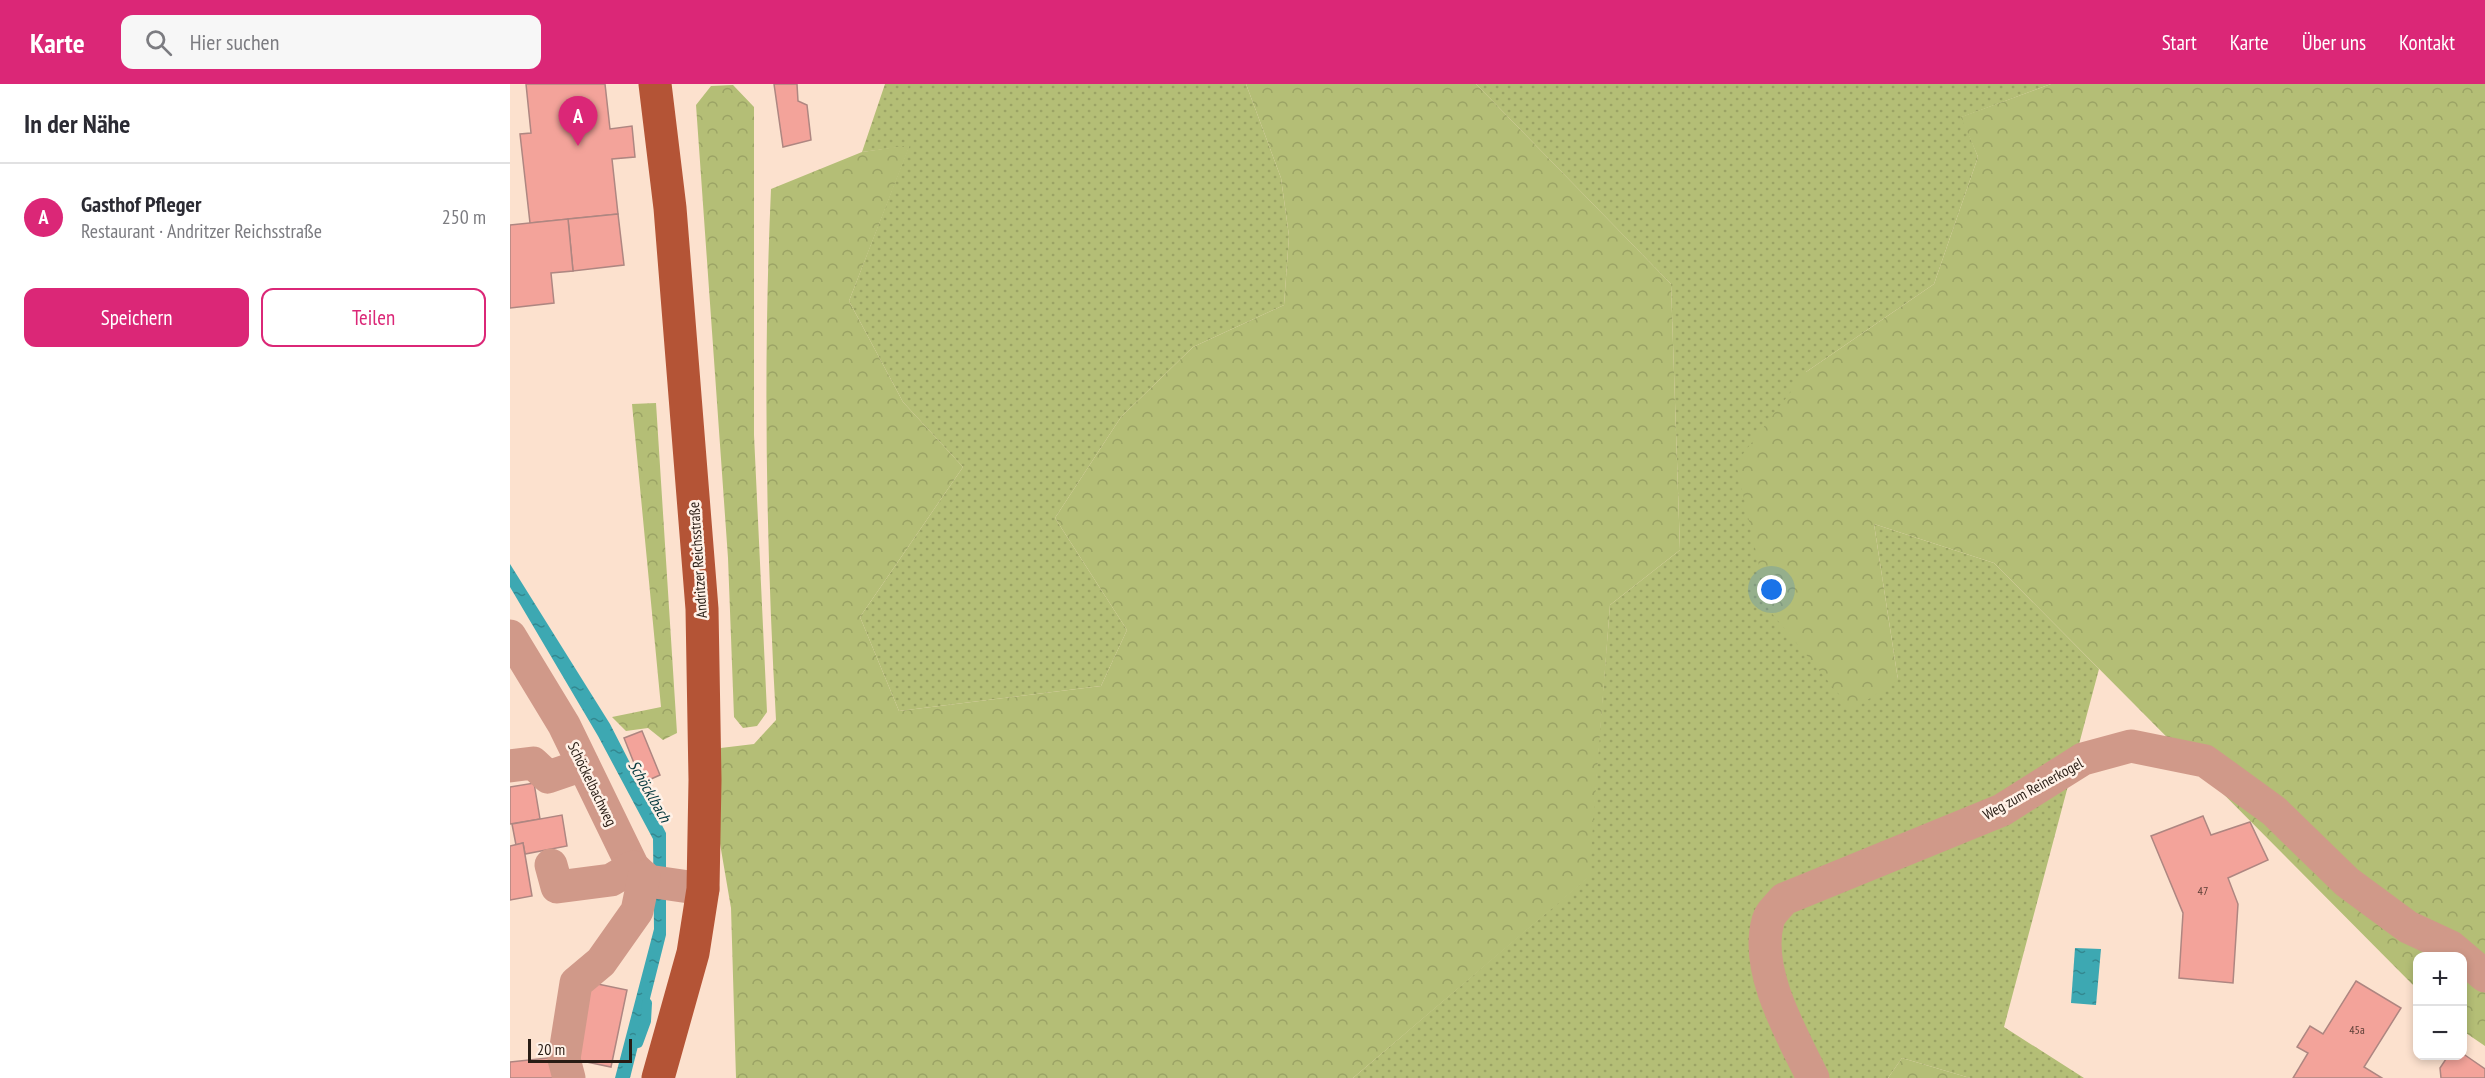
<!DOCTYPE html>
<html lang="de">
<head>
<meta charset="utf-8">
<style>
  body { margin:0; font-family:"PT Sans Narrow",sans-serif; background:#f7f7f7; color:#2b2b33 }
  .controls { position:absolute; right:18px; bottom:18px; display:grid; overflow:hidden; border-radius:12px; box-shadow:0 3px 9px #0003 }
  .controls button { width:54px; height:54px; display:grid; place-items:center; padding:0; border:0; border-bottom:2px solid #e1e1e2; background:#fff; color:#2b2b33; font:30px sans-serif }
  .scale { position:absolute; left:18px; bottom:15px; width:104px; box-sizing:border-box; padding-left:6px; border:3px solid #281c14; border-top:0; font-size:16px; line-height:21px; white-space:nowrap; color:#281c14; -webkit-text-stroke:4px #fff1e7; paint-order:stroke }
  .you { position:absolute; left:1262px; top:506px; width:21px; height:21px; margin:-15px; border:4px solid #fff; border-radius:50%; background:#1a73e8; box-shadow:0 0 0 9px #1a73e833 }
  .badge { display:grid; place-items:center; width:39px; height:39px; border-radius:50%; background:#db2777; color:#fff; font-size:20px; font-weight:700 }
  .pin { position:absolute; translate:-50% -50px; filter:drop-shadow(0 2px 3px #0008) }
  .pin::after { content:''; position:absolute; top:32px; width:21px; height:18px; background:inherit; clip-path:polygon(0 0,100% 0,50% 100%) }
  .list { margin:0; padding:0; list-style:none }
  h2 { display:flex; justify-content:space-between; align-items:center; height:78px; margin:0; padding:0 24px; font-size:26px }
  h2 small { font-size:20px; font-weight:400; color:#7c7c81 }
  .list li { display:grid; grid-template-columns:39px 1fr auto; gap:18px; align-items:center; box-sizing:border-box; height:108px; padding:0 24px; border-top:2px solid #e1e1e2 }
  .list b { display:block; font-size:22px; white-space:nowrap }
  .list p { margin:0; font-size:20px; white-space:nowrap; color:#7c7c81 }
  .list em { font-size:20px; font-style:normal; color:#7c7c81 }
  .actions { display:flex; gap:12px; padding:18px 24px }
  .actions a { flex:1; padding:14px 0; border:2px solid #db2777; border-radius:12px; text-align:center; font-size:21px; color:#db2777 }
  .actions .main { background:#db2777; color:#fff }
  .icon { flex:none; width:33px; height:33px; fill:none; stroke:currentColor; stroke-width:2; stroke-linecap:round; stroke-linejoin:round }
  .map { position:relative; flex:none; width:1975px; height:994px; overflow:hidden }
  header { display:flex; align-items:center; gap:36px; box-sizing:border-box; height:84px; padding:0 30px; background:#db2777; color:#fff }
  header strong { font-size:28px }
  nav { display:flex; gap:33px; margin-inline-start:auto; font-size:21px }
  .search { width:420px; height:54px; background:#f7f7f7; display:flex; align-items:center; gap:15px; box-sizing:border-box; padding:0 21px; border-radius:12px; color:#7c7c81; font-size:22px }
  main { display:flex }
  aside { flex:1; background:#fff }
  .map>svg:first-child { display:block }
  .grass { fill:url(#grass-dots) }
  .forest { fill:url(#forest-crowns) }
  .water { fill:url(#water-ripples) }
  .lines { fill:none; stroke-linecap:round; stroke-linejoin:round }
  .stream { stroke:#3da8b2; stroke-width:10 }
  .building { fill:#f3a39a; stroke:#ae8681; stroke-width:1.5 }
  .minor { stroke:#d09989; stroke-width:33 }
  .major { stroke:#b45436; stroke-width:33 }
  .labels { text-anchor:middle; stroke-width:5; stroke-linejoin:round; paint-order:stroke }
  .number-label { font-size:12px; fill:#5b3e36 }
  .street-label { font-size:15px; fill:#281c14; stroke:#fff1e7 }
  .water-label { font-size:16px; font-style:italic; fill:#04373c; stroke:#fff1e7 }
</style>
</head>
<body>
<header>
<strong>Karte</strong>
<div class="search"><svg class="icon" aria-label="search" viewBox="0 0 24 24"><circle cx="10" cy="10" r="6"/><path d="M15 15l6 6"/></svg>Hier suchen</div>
<nav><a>Start</a><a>Karte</a><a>Über uns</a><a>Kontakt</a></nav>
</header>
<main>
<aside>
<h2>In der Nähe<small></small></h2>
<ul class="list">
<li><span class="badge">A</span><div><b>Gasthof Pfleger</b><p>Restaurant · Andritzer Reichsstraße</p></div><em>250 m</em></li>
</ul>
<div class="actions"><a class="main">Speichern</a><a>Teilen</a></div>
</aside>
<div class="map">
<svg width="1975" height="994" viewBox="0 0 1975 994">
  <defs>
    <pattern id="grass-dots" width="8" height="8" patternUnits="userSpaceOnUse" patternTransform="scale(1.5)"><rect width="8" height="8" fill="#b4be76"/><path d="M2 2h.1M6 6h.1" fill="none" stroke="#9ba365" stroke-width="1.8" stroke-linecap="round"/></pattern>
    <pattern id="forest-crowns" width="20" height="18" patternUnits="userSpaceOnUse" patternTransform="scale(1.5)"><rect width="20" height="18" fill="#b4be76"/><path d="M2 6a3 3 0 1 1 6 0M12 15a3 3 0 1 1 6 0" fill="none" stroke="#9ba365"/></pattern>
    <pattern id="water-ripples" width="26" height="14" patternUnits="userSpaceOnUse" patternTransform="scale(1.5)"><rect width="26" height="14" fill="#3da8b2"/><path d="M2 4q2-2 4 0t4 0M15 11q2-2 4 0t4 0" fill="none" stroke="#338890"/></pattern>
  </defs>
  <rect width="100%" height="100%" fill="#fce1ce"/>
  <g class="grass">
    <polygon points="375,0 736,0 771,94 779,152 774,221 683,263 611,333 545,434 617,546 591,602 389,627 350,533 453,383 393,318 339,217 399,62 352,68"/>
    <polygon points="966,0 1541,0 1452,33 1468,73 1424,200 1296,288 1388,596 1364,440 1484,479 1589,585 1494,943 1574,994 1460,994 1392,974 1378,994 843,994 1078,793 1100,521 1170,466 1161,200"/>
  </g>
  <g class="forest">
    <path d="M736,0H966L1161,200L1170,466L1100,521L1079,793L843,994H226L221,824L194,666L244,660L266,636C256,459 253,282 261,105L352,68L400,61L339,217L393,318L453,383L350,533L389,627L591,602L617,546L545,434L611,333L683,263L774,221L779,152L771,94Z"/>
    <polygon points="1541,0 1975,0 1975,962 1953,947 1952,872 1908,872 1907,905 1484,479 1364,440 1388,596 1342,626 1259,526 1226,379 1296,288 1424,200 1468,73 1451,33"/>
    <polygon points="223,1 244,23 244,351 257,628 247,642 233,644 224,633 218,474 186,21 201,2"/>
    <polygon points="146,319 167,649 153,656 138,644 116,647 102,633 151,623 122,320"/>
    <polygon points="1392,974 1460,994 1378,994"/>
  </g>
  <g class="water">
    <polygon points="0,480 100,640 156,749 156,851 120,994 105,994 144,845 143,755 88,652 0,503"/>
    <polygon points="1565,864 1591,865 1586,921 1561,919"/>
  </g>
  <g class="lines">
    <polyline class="stream" points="128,959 136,937 137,919"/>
  </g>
  <g class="building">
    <polygon points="16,0 95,0 100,45 122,42 125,73 102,75 108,130 20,139 10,50 21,49"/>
    <polygon points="264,0 287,0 288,17 297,21 301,56 273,63"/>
    <polygon points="108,130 114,181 63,187 58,135"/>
    <polygon points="58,135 63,187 41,189 44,219 0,224 0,141"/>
    <polygon points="132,647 150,691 132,699 114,654"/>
    <polygon points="24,699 30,735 0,740 0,703"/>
    <polygon points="52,731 57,762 15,770 13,759 6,761 2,740"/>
    <polygon points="1693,732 1701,751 1740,738 1758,776 1718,794 1728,820 1723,899 1669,894 1673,829 1641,752"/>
    <polygon points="13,759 22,812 0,816 0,762"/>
    <polygon points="1846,897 1891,924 1854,983 1872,994 1783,994 1798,969 1787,963 1800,942 1813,950"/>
    <polygon points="78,898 117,906 101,983 62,975"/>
    <polygon points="1952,969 1975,985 1975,994 1931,994 1930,984 1938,972 1952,972"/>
    <polygon points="47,973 49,994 0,994 0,978"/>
  </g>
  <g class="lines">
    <g class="minor">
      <polyline points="0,552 54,641 123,783 138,797 193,805"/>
      <polyline points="0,682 23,679 38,693 73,681"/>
      <polyline points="41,781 47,803 101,796 123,783"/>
      <polyline points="59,994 54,975 66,899 91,878 127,827 134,793"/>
      <path d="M1303,994C1282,951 1244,886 1258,837C1260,829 1269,821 1274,815L1492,726L1573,675L1621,662L1695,677L1764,727L1837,798L1898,843L1941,863L1975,892"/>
    </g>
    <polyline class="major" points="145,0 160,124 192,525 195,696 193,805 183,869 148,994"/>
  </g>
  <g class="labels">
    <g class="number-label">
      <text x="1693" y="811">47</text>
      <text x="1847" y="950">45a</text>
    </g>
    <g class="street-label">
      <text transform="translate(188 476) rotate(-94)" y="5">Andritzer Reichsstraße</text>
      <text transform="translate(82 700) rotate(64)" y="5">Schöckelbachweg</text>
      <text transform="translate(1523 705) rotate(-29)" y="5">Weg zum Reinerkogel</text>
    </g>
    <g class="water-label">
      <text transform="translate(140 707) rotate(60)" y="6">Schöcklbach</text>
    </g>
  </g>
</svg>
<div class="controls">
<button>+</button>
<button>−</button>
</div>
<div class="scale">20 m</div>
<div class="you"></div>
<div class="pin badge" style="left:68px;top:62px">A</div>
</div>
</main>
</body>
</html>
